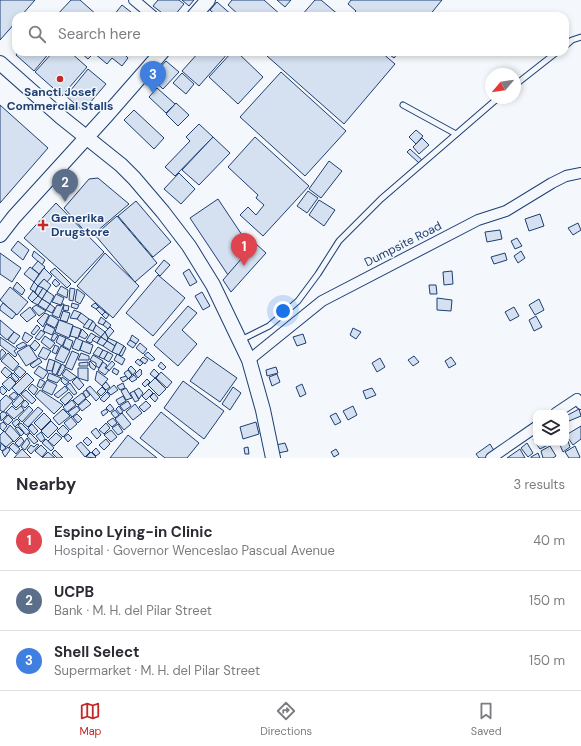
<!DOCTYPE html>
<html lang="en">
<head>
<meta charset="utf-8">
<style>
  body { margin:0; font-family:"DM Sans",sans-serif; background:#f7f7f7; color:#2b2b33 }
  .controls { position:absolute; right:12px; bottom:12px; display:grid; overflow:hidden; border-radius:8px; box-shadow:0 2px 6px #0003 }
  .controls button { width:36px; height:36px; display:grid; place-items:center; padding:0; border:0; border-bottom:1px solid #e1e1e2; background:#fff; color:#2b2b33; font:20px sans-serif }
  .compass { position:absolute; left:485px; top:68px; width:36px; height:36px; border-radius:50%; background:#fff; box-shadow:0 2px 6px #0003; rotate:241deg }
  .you { position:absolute; left:283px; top:311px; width:14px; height:14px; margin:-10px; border:3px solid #fff; border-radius:50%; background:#1a73e8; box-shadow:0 0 0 6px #1a73e833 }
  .badge { display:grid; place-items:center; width:26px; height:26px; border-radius:50%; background:#c62828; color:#fff; font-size:13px; font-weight:700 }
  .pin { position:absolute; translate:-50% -33px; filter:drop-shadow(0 1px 2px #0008) }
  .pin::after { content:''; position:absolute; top:21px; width:14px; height:12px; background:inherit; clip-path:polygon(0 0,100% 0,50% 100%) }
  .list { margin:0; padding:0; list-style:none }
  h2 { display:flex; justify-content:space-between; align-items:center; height:52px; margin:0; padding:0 16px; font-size:17px }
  h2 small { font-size:13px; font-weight:400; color:#7c7c81 }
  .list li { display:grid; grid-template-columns:26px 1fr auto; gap:12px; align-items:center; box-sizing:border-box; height:60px; padding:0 16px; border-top:1px solid #e1e1e2 }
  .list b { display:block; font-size:15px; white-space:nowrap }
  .list p { margin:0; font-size:13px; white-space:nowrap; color:#7c7c81 }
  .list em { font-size:13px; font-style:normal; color:#7c7c81 }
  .icon { flex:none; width:22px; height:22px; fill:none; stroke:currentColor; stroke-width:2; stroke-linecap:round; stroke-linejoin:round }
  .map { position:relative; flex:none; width:581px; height:458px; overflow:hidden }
  .search { position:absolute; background:#fff; box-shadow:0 2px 6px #0003; left:12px; right:12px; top:12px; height:44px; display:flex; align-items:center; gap:10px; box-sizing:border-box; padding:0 14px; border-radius:12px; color:#7c7c81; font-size:15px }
  .sheet { height:232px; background:#fff }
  nav { display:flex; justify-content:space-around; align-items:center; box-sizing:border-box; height:56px; border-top:1px solid #e1e1e2; background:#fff; font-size:11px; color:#7c7c81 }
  nav a { display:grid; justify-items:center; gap:2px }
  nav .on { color:#c62828 }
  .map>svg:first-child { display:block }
  .building { fill:#d5e0f0; stroke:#1d3f73 }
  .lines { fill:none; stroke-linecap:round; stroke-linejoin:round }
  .service-casing { stroke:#1d3f73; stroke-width:7 }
  .minor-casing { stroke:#1d3f73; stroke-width:12 }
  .secondary-casing { stroke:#1d3f73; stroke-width:16 }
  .service { stroke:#f4f7fb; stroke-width:5 }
  .minor { stroke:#f4f7fb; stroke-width:10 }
  .secondary { stroke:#f4f7fb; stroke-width:14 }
  .poi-dot { fill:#c62828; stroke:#f4f7fb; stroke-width:1.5 }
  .labels { text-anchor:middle; stroke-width:3; stroke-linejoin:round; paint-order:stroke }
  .poi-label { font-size:12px; font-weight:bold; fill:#1d3f73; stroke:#f4f7fb }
  .street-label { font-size:12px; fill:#1d3f73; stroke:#f4f7fb }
</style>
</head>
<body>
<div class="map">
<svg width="581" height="458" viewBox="0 0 581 458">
  <rect width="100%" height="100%" fill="#f4f7fb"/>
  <g class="building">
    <polygon points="0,0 35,0 21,16 16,16 16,22 0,40"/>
    <polygon points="71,0 80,0 98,16 56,16"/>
    <polygon points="158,0 179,0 184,4 174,16 166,16 153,6"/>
    <polygon points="182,0 194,0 189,6"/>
    <polygon points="232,0 264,0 282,16 240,16 228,5"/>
    <polygon points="277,0 291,0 285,7"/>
    <polygon points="315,0 321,0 340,16 301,16"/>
    <polygon points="351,0 442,0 429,16 352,16 356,11 348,4"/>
    <polygon points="217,2 233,16 217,16 210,10"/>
    <polygon points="122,5 136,16 113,16"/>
    <polygon points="18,52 50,52 34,71 16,55"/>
    <polygon points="53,52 70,52 87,67 62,96 35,72"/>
    <polygon points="80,52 122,52 128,58 122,66 112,58 107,64 94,53 88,59"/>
    <polygon points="199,52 229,52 199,86 182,71"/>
    <polygon points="232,52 237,52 263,77 238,104 209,77"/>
    <polygon points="270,52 381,52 395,64 344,124 267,56"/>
    <polygon points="386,52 399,52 394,58"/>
    <polygon points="166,61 179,72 163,89 151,78"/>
    <polygon points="88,69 106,84 83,111 66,96"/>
    <polygon points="281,72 346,131 305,176 240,117"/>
    <polygon points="182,73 194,84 186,94 173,83"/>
    <polygon points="157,88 175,104 166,113 149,97"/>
    <polygon points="176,103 189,115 178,126 166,114"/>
    <polygon points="0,105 48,148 0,203"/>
    <polygon points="134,110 164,138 154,149 124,120"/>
    <polygon points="199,124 213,137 175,176 165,167 190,141 186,137"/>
    <polygon points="416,130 423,136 416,144 409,137"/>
    <polygon points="213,137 230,153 199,185 182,170"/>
    <polygon points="255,137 309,186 263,236 240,215 248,207 256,215 264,205 256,198 258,195 228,167"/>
    <polygon points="422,138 429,145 419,154 413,147"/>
    <polygon points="410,149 422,160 419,163 407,152"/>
    <polygon points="329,161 342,171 321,198 309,189"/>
    <polygon points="179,173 195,189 181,204 164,189"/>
    <polygon points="98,178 129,204 90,237 64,208 89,179"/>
    <polygon points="308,191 318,198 307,213 297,206"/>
    <polygon points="218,199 256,256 228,275 190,218"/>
    <polygon points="319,200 335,210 324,226 309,215"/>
    <polygon points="136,201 171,242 153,257 118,216"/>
    <polygon points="56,203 104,252 75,283 24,238"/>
    <polygon points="540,214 544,226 529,231 525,219"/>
    <polygon points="117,216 157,263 135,282 95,235"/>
    <polygon points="578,223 581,230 573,235 568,228"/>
    <polygon points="500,230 502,239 487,242 485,232"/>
    <polygon points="517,238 522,246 515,249 511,241"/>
    <polygon points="18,241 29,250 23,260 11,250"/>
    <polygon points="255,243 266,253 231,292 223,280"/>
    <polygon points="34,251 45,260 42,265 32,256"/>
    <polygon points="521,251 525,258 518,263 514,256"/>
    <polygon points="0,253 21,268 12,282 0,274"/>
    <polygon points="105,253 139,286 113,318 77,286"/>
    <polygon points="505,253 507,260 494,264 491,257"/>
    <polygon points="164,260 170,265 160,276 155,271"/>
    <polygon points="38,261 45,267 39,274 32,268"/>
    <polygon points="30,267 39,274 34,282 24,274"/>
    <polygon points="44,268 52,276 47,282 44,279 38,286 34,282"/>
    <polygon points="55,268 71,284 67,288 50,272"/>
    <polygon points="189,269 197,282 190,286 183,273"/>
    <polygon points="452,271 453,284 444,285 443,272"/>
    <polygon points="158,275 185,298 153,336 126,313"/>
    <polygon points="44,279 51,285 47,291 38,286"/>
    <polygon points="55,279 60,284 56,287 52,283"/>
    <polygon points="17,282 25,290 22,295 13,288"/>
    <polygon points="34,282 38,286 35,292 30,289"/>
    <polygon points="429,285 436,285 437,294 430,294"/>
    <polygon points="38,286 43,288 38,296 35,292"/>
    <polygon points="61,286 68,290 67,298 57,293"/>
    <polygon points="10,287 28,302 17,315 0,300"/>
    <polygon points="43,288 47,291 42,299 38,296"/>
    <polygon points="70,288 75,289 73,301 69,300"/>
    <polygon points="77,289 85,295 80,304 75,301"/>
    <polygon points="33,291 38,296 32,302 28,298"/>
    <polygon points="47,291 54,296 50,304 42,299"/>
    <polygon points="202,292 210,306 203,310 195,296"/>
    <polygon points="56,294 64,298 61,305 52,302"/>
    <polygon points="38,296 42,299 38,305 32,302"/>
    <polygon points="437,298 452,300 451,311 437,310"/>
    <polygon points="42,299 50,304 46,310 38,305"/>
    <polygon points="539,299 544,310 535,315 529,305"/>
    <polygon points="3,303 16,314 12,319 0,310 0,307"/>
    <polygon points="72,303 79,305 77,309 71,307"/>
    <polygon points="95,303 99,307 96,309 91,306"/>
    <polygon points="50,304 55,308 52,313 46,310"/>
    <polygon points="62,304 64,304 59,318 52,315 57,305 61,306"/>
    <polygon points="36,305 46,311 39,316 32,308"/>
    <polygon points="64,305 69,306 68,311 63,310"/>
    <polygon points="188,306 197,313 182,330 197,344 178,366 154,345"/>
    <polygon points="30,307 36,315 27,322 20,315"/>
    <polygon points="99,307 105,312 102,315 96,309"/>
    <polygon points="514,307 519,316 510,321 505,312"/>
    <polygon points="74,310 81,313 77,319 70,318"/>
    <polygon points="63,311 70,313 67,322 60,320"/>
    <polygon points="105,312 109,315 106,319 102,315"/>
    <polygon points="45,313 49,315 43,327 37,321"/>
    <polygon points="81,313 89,319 85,325 77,319"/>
    <polygon points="50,315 59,320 55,328 46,323"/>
    <polygon points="536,316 542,327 534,331 529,320"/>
    <polygon points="101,317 106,321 103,325 98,323"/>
    <polygon points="89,319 93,321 88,329 83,327"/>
    <polygon points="0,320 14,332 7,340 0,334"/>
    <polygon points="59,320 73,325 69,338 55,332"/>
    <polygon points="93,321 96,325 93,331 88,329"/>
    <polygon points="106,321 111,325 108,329 103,325"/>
    <polygon points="46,324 55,329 52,335 43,331"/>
    <polygon points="37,325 40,328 34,335 31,333"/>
    <polygon points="96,325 105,332 101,337 93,331"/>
    <polygon points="73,326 81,329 78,338 70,336"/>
    <polygon points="110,327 114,331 108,338 105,332"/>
    <polygon points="353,328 361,332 356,339 350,335"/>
    <polygon points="82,329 88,335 85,339 79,336"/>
    <polygon points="41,330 45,333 39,340 35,338"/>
    <polygon points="14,332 20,336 14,344 8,340"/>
    <polygon points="25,332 33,337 27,343 22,339"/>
    <polygon points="105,332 108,338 107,341 101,337"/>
    <polygon points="54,333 58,335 54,341 51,339"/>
    <polygon points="91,333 96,336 91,343 86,341"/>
    <polygon points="303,334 306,343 297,346 293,337"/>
    <polygon points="59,335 66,338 62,346 56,342"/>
    <polygon points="132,335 139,340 136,344 130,340"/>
    <polygon points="45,336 55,343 50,349 41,342"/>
    <polygon points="96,336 100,338 97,343 92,340"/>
    <polygon points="0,337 17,349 14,351 17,355 15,357 0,345"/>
    <polygon points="101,337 107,341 103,346 97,343"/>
    <polygon points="66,338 73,341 70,350 63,346"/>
    <polygon points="76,338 83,341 79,351 72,348"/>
    <polygon points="108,338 117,342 115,346 107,341"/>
    <polygon points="35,340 40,345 35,351 30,346"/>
    <polygon points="130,340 136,344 133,348 127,344"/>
    <polygon points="83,341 93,345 90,354 80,350"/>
    <polygon points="107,341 115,346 112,352 103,346"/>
    <polygon points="23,342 27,345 19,349 16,346"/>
    <polygon points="117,342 124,346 119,355 112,352"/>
    <polygon points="140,343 147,349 143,354 136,348"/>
    <polygon points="29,345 38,359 26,366 17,352"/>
    <polygon points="55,345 59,347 56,354 52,352"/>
    <polygon points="61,346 70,351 64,363 55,359"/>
    <polygon points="124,346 126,348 122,356 119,355"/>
    <polygon points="43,347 51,351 46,360 38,356"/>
    <polygon points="98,347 103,350 99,357 93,354"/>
    <polygon points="2,349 6,353 0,360 0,352"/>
    <polygon points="103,350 108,352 104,359 99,357"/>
    <polygon points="72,351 79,354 72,370 65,367"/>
    <polygon points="108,352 113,355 109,362 104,359"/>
    <polygon points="148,352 155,359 152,361 144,355"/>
    <polygon points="8,353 19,364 13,371 1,361"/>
    <polygon points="81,353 89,356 89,360 78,360"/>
    <polygon points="117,354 125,359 122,365 114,360"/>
    <polygon points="93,355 103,361 99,368 96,366 96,363 90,360"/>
    <polygon points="414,356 419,362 413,366 408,360"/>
    <polygon points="143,357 148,360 145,364 140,360"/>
    <polygon points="207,357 237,378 220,402 190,381"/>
    <polygon points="451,357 456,364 449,368 445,361"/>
    <polygon points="39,358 42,362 33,368 30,365"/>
    <polygon points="380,358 385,367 377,372 372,363"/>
    <polygon points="49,359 55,361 52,371 46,370"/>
    <polygon points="138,359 143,363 140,366 135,362"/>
    <polygon points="55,361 61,364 56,375 52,373"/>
    <polygon points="90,361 96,367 94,370 90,367 89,362"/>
    <polygon points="112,361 115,364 109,371 106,368"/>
    <polygon points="88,362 88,366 79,366 79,363"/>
    <polygon points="103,362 107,365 105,368 109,370 105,375 98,370"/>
    <polygon points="161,362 166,367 163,370 158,366"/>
    <polygon points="62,364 65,366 65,368 60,376 57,375"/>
    <polygon points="19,366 26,372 20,378 14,372"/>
    <polygon points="39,366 48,372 43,379 34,373"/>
    <polygon points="131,366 136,371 133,375 128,369"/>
    <polygon points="5,367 12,373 7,378 1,372"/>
    <polygon points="276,367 278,373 267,376 266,370"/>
    <polygon points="78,368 88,368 88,381 78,378"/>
    <polygon points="114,368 119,371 117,375 112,372"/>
    <polygon points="66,369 77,377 70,381 62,375"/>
    <polygon points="140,369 142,371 141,372 142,374 138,378 135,374"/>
    <polygon points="154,369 159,374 155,378 150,374"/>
    <polygon points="128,370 132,375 128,379 124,373"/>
    <polygon points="97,371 108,379 102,386 95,380"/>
    <polygon points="161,372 172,382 167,388 156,378"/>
    <polygon points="13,373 19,379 16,382 11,376"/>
    <polygon points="27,373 34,380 19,395 12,388"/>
    <polygon points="49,373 61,378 57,383 47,379"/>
    <polygon points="277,374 280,382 272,386 269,377"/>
    <polygon points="134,375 137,379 132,382 129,379"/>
    <polygon points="126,376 128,379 123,382 120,378"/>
    <polygon points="10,377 16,383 9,391 2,384"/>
    <polygon points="62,377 69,382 65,385 61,381"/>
    <polygon points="77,377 84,385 79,390 72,382"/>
    <polygon points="155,378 166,389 159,396 148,385"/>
    <polygon points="40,379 45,382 41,388 37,386"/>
    <polygon points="147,379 150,382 145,387 142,384"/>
    <polygon points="47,380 57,385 52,395 42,390"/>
    <polygon points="183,381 224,411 204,439 164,408"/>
    <polygon points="106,382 110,387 106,390 102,386"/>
    <polygon points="70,383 77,393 74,395 66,386"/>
    <polygon points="123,383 125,388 120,390 117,386"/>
    <polygon points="32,384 38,389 34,395 28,389"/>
    <polygon points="302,384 306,394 300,397 296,387"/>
    <polygon points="114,385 118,390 111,395 107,391"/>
    <polygon points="2,386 7,391 3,395 0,392 0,388"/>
    <polygon points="65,386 68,390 58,398 54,395"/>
    <polygon points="90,386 100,397 96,401 86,389"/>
    <polygon points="102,387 106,391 101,396 97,392"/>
    <polygon points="233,387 241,393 230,410 222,404"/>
    <polygon points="126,388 132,398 126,400 121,391"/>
    <polygon points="139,388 143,393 139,399 134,391"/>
    <polygon points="372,388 376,395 366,399 363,391"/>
    <polygon points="149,389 153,393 146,400 142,396"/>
    <polygon points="26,390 36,400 32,404 21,394"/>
    <polygon points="40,390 63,405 54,414 35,396"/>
    <polygon points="86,390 90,395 86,398 83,392"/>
    <polygon points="134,391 139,400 135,402 130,393"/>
    <polygon points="14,392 18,395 14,400 9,396"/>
    <polygon points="69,392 73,397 65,405 60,400"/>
    <polygon points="107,392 110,396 104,402 100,399"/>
    <polygon points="82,393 86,398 78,405 73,400"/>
    <polygon points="154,393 158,398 155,402 150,397"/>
    <polygon points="6,395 13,401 3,412 0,410 0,401"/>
    <polygon points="20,395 24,400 16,408 12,404"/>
    <polygon points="123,396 126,401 119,405 116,400"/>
    <polygon points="86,399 91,404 82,411 78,406"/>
    <polygon points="25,400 29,404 25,408 21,405"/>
    <polygon points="72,400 76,405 67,412 63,407"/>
    <polygon points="128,401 131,406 124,411 120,406"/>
    <polygon points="146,401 151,406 144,412 139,407"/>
    <polygon points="110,404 114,409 110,412 106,408"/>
    <polygon points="135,404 142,413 133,420 126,412"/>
    <polygon points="12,406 16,410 21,406 24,410 14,419 6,412"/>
    <polygon points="29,406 33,410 22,422 18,418"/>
    <polygon points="77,406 80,410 72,417 68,412"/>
    <polygon points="119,406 123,412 120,414 116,409"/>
    <polygon points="353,406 357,415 348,420 343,411"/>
    <polygon points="38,407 43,411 28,427 23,423"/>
    <polygon points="63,409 70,416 59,425 53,418"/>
    <polygon points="106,409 108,412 103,416 101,412"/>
    <polygon points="579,409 581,416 569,421 566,416"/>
    <polygon points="115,410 119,415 115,418 111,413"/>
    <polygon points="2,412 5,412 7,415 1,421 0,414"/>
    <polygon points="161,412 199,443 187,458 165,458 140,438"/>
    <polygon points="44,413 51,420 41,430 34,423"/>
    <polygon points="122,413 131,424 124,430 115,419"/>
    <polygon points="336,413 341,422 335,425 330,416"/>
    <polygon points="77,414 82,419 78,423 73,417"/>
    <polygon points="8,415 13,420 8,425 3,421"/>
    <polygon points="71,417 77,424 70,430 64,423"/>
    <polygon points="113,418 117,423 112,427 107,422"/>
    <polygon points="17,419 20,422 15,427 12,423"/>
    <polygon points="51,421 58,428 48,438 41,431"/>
    <polygon points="3,422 7,426 3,431 0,428 0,424"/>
    <polygon points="256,422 259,434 243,439 240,427"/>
    <polygon points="21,423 30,432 26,435 18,425"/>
    <polygon points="106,423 110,428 104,434 99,430"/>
    <polygon points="32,424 38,431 34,435 28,428"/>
    <polygon points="118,424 123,432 118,435 112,428"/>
    <polygon points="10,425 20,436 14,442 5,432"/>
    <polygon points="63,425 69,431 63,437 57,431"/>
    <polygon points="581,426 581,439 573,445 566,435"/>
    <polygon points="18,427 24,433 21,436 15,428"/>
    <polygon points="96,428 101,435 97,439 91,432"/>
    <polygon points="111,430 117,437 111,442 104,435"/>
    <polygon points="4,431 13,441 6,447 0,442 0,435"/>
    <polygon points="41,432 45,439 41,442 36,436"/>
    <polygon points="30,433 38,441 34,444 27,436"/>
    <polygon points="56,433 62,438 54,446 48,441"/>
    <polygon points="68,434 72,438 68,442 64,437"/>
    <polygon points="128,435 157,458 110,458"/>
    <polygon points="21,437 24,441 19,447 15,443"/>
    <polygon points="87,437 92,442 88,446 83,441"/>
    <polygon points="27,438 30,443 25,450 21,447"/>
    <polygon points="536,438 536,443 552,443 540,449 533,439"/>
    <polygon points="46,439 54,448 51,451 42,443"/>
    <polygon points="106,439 110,444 104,450 99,445"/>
    <polygon points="566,441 568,441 570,447 563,452 560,445 566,443"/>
    <polygon points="81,442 90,452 85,457 76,446"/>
    <polygon points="1,443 6,448 2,451 0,449"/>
    <polygon points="13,443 20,449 16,454 9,447"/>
    <polygon points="285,443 288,451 278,453 276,445"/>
    <polygon points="527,443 533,453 528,457 521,448"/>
    <polygon points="37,444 39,445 31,454 27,450 31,445 34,447"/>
    <polygon points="490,444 496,454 490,458 479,458 476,454"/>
    <polygon points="41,445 47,451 42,457 35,451"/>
    <polygon points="550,446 556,456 553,458 543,458 541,451"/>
    <polygon points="575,446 580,457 579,458 569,458 565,452"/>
    <polygon points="8,447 10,450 5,457 2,452"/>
    <polygon points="248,447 249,454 245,454 244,448"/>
    <polygon points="96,448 100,453 96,456 92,452"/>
    <polygon points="22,449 31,458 14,458"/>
    <polygon points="336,449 339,454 334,457 331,452"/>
    <polygon points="520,449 525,458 507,458"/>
    <polygon points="55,450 63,458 57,458 52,453"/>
    <polygon points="48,452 55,458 42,458"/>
    <polygon points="91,452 96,457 95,458 86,457"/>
    <polygon points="538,453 540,458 531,458 531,457"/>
  </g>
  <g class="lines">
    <defs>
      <g id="service">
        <polyline points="565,46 572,40 581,37"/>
        <polyline points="515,85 557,52"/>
        <polyline points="403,105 456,134"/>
        <polyline points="241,340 269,326 298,301 318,274 339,241 381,199 498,98"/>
      </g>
      <g id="minor">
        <polyline points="134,0 153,16"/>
        <polyline points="249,360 322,301 478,220 506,211 552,183 566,176 581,173"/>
        <polyline points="556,413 577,399 581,404"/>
        <polyline points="491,458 536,427"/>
      </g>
      <g id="secondary">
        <polyline points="194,16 208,0"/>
        <polyline points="0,63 61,117 121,165 134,178 163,212 189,246 213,285 249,360 263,410 273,458"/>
        <polyline points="0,235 14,217 106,116 162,52"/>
      </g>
    </defs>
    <use href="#service" class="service-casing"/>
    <use href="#minor" class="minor-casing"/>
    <use href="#secondary" class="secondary-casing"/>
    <use href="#service" class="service"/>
    <use href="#minor" class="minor"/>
    <use href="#secondary" class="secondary"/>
  </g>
  <g class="poi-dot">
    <circle cx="60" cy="79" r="4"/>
    <path d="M41 219h4v4h4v4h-4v4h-4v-4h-4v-4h4z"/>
  </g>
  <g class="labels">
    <g class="poi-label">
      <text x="60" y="96">Sancti Josef<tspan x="60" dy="14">Commercial Stalls</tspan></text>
      <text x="51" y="222" text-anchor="start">Generika<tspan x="51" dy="14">Drugstore</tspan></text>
    </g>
    <g class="street-label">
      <text transform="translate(403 244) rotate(-27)" y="4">Dumpsite Road</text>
    </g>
  </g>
</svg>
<div class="controls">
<button><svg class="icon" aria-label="layers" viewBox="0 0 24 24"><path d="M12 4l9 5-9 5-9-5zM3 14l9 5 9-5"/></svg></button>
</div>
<svg class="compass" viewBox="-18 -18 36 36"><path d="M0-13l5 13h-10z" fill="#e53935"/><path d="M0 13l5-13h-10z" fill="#7c7c81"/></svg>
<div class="you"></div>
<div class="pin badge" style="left:244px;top:266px;background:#e0444e">1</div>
<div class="pin badge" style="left:65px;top:202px;background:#5c6f8a">2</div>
<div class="pin badge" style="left:153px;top:94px;background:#3f7fe0">3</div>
<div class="search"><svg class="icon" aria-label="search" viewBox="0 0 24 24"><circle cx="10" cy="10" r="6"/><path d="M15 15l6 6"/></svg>Search here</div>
</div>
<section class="sheet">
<h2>Nearby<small>3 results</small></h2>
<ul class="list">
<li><span class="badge" style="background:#e0444e">1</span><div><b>Espino Lying-in Clinic</b><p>Hospital · Governor Wenceslao Pascual Avenue</p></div><em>40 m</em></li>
<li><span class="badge" style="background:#5c6f8a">2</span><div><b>UCPB</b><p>Bank · M. H. del Pilar Street</p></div><em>150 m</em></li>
<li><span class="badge" style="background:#3f7fe0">3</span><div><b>Shell Select</b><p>Supermarket · M. H. del Pilar Street</p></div><em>150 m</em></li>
</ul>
</section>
<nav>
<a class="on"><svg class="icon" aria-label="map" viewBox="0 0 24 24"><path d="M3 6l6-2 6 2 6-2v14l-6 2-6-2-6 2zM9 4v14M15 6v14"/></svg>Map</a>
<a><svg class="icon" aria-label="directions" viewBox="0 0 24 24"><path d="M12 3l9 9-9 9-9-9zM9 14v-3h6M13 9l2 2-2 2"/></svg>Directions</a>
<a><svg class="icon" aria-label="saved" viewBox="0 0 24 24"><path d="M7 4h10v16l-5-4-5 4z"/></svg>Saved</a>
</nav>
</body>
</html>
